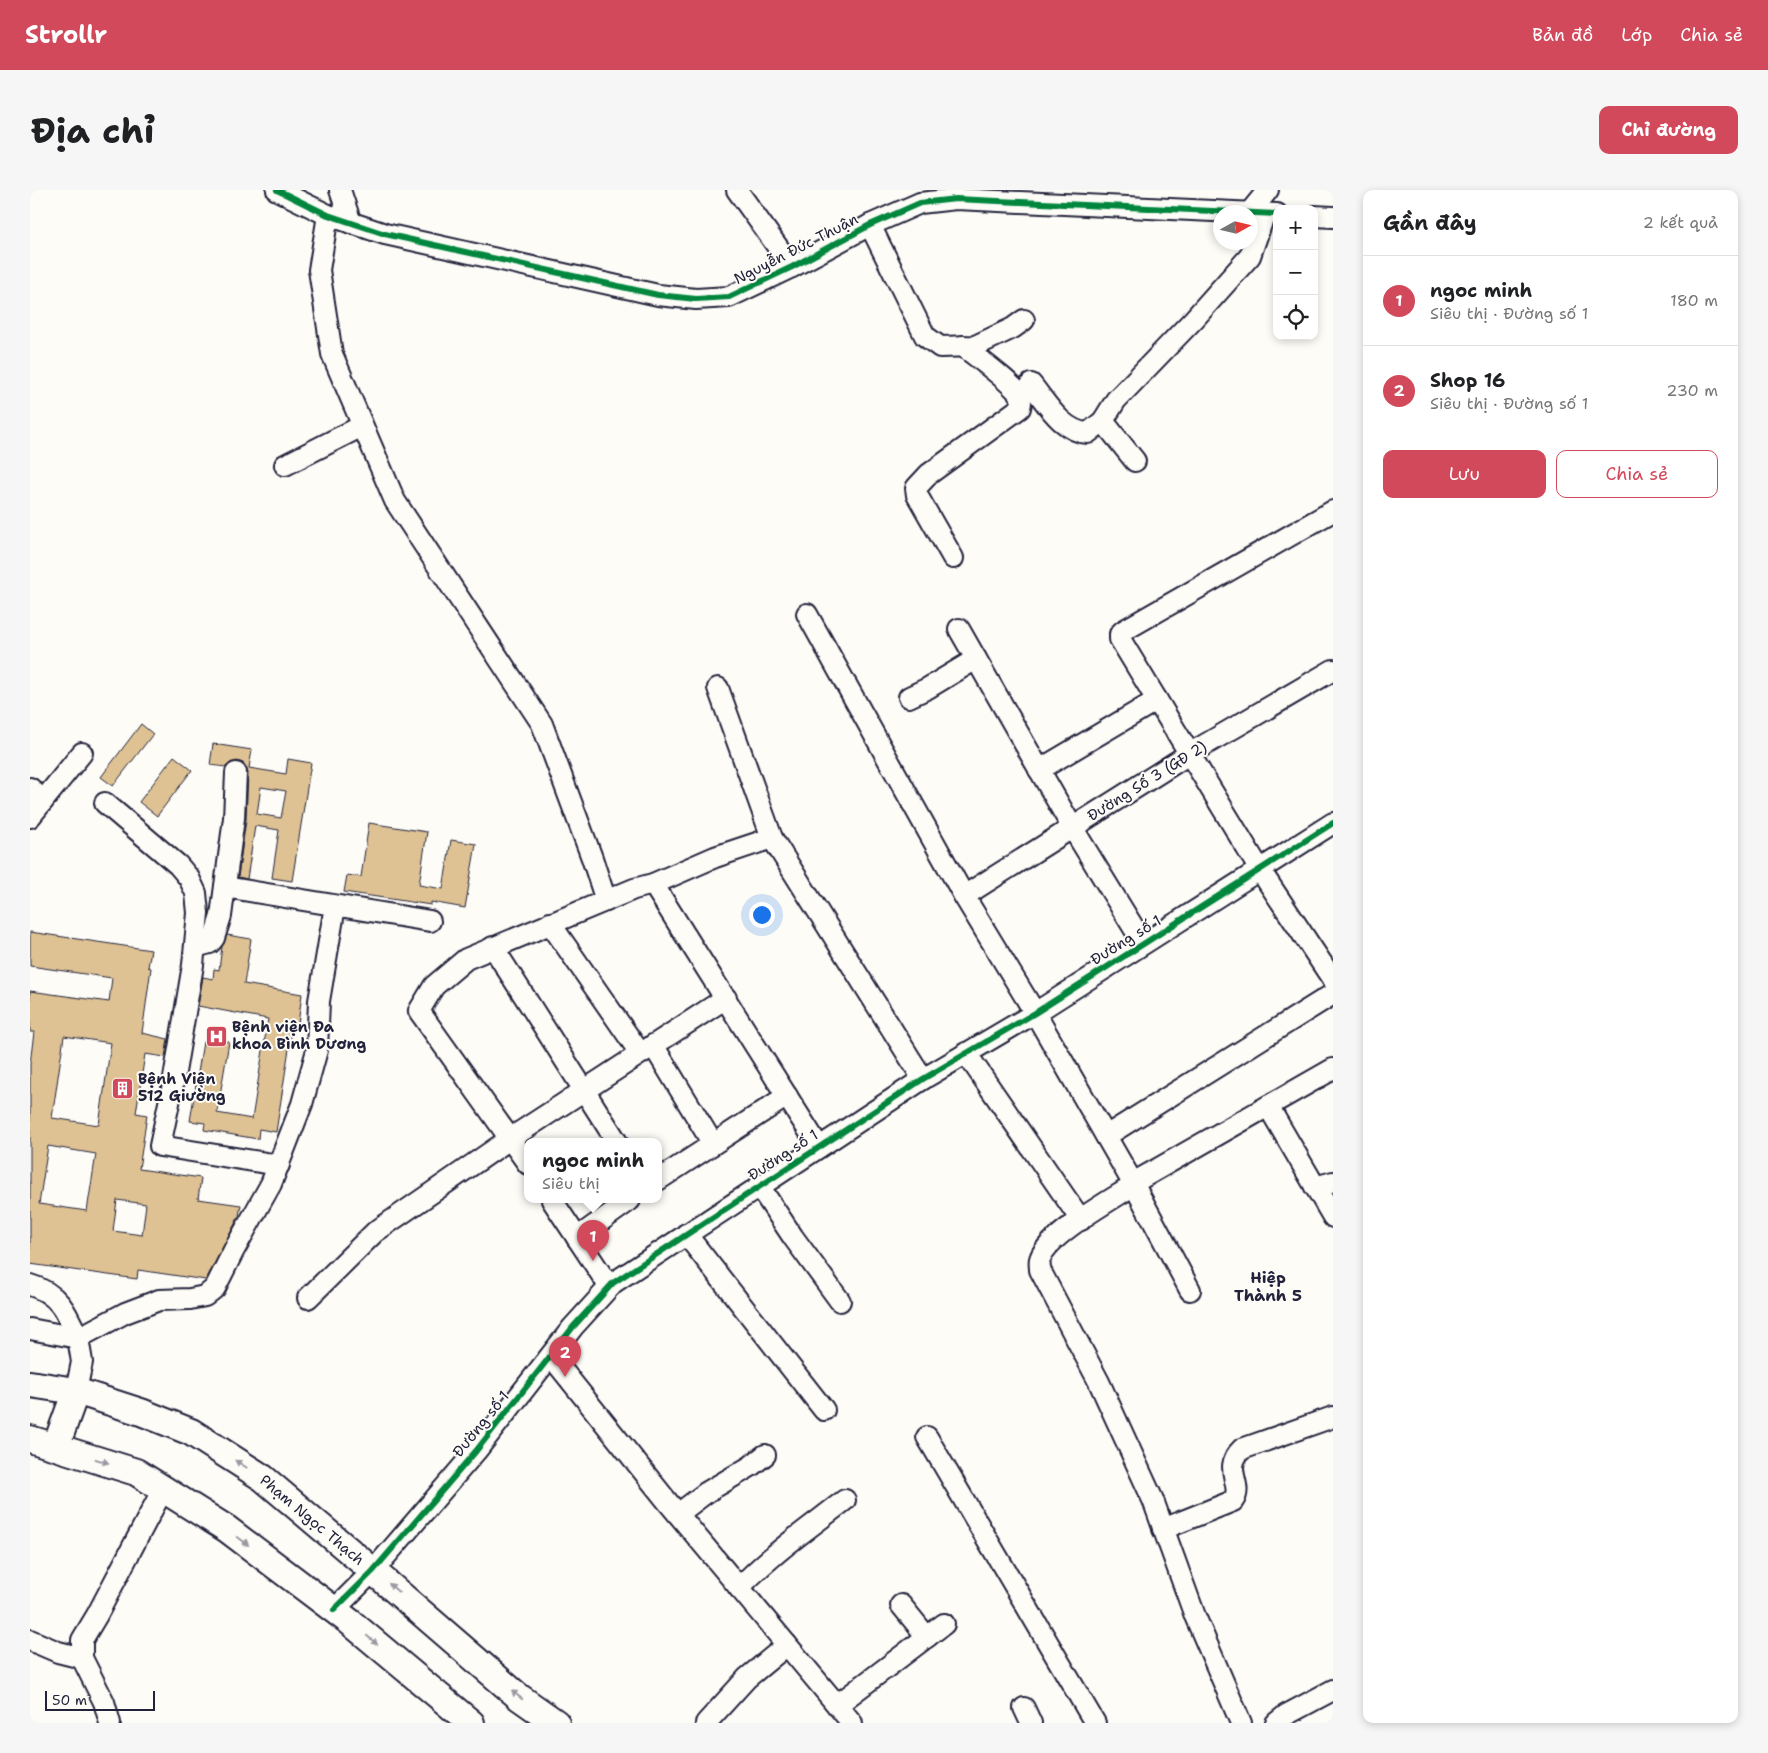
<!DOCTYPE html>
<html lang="vi">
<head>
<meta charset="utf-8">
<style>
  body { margin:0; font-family:"Shantell Sans",sans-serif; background:#f6f6f6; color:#202124 }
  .controls { position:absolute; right:15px; top:15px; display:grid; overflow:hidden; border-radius:10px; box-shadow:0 2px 8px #0003 }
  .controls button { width:45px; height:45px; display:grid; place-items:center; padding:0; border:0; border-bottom:1px solid #e0e0e0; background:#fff; color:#202124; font:25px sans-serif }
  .compass { position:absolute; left:1183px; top:15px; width:45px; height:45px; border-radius:50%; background:#fff; box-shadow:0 2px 8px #0003; rotate:82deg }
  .scale { position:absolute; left:15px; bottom:12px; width:110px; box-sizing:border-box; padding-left:5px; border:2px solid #22223b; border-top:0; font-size:14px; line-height:18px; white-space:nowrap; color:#22223b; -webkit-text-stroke:4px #fdfcf7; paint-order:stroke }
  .you { position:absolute; left:731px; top:724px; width:18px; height:18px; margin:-12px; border:4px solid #fff; border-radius:50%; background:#1a73e8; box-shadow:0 0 0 8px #1a73e833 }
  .badge { display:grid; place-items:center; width:32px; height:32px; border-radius:50%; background:#d1495b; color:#fff; font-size:16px; font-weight:700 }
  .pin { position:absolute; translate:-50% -41px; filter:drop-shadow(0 1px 2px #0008) }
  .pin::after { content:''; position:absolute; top:26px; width:18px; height:15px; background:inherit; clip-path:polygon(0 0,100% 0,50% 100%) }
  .popup { position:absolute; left:494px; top:948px; width:138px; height:65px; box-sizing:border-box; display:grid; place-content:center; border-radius:10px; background:#fff; filter:drop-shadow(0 1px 4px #0005); font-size:16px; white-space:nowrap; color:#757577 }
  .popup b { font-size:19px; color:#202124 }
  .popup::after { content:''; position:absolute; left:50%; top:100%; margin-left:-10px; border:10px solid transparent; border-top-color:#fff }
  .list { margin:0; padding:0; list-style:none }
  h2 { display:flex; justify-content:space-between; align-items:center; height:65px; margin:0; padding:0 20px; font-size:21px }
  h2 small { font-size:16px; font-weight:400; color:#757577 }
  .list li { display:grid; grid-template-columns:32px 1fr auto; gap:15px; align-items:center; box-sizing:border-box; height:90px; padding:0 20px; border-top:1px solid #e0e0e0 }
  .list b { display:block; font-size:19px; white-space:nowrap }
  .list p { margin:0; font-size:16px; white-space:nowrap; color:#757577 }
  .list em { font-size:16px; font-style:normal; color:#757577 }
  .actions { display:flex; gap:10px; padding:15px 20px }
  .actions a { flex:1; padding:11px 0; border:1px solid #d1495b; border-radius:10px; text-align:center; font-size:18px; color:#d1495b }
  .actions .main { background:#d1495b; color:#fff }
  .icon { flex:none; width:28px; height:28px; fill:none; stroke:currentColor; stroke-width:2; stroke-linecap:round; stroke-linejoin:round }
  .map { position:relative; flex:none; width:1303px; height:1533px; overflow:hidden; border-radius:10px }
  header { display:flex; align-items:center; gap:30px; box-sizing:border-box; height:70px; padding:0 25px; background:#d1495b; color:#fff }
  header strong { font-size:24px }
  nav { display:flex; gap:28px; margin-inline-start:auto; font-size:18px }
  .intro { display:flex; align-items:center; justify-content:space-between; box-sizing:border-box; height:120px; padding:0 30px }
  h1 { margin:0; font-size:35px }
  .button { padding:12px 22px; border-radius:10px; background:#d1495b; color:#fff; font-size:18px; font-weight:700 }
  main { display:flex; gap:30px; padding:0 30px }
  aside { flex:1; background:#fff; border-radius:10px; box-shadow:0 2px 8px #0003 }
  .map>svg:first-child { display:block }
  .building { fill:#dec293; stroke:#22223b; fill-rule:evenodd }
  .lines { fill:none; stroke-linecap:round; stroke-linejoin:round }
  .minor-casing { stroke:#22223b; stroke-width:24 }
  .major-casing { stroke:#22223b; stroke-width:30 }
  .minor { stroke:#fdfcf7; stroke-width:20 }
  .major { stroke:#fdfcf7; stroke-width:26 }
  .cycleway-casing { stroke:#fdfcf7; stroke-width:9 }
  .cycleway { stroke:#00873e; stroke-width:6 }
  .oneway { fill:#9a9aa2 }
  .labels { text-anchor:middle; stroke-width:4; stroke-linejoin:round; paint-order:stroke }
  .street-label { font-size:15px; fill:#22223b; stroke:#fdfcf7 }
  .poi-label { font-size:15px; font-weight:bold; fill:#22223b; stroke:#fdfcf7; text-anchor:start }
  .neighbourhood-label { font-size:16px; font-weight:bold; fill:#22223b; stroke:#fdfcf7 }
</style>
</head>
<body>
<header>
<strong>Strollr</strong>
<nav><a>Bản đồ</a><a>Lớp</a><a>Chia sẻ</a></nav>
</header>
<div class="intro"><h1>Địa chỉ</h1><a class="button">Chỉ đường</a></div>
<main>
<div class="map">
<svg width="1303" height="1533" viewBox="0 0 1303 1533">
  <rect width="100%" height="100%" fill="#fdfcf7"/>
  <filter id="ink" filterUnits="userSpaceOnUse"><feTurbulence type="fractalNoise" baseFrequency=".02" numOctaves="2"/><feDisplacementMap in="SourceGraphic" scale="10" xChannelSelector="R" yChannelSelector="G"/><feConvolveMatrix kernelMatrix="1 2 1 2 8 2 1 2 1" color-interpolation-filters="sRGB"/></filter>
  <g filter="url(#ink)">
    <g class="building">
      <polygon points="111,534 123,544 83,596 71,587"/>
      <path d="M183,554L222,560L219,578L256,584L258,569L281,573L262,691L242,688L249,640L225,636L217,689L208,687L216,630L218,583L216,577L213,573L207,571L200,573L196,577L180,575ZM231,597L256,601L251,628L227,624Z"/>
      <polygon points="144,566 162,580 127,626 109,612"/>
      <polygon points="339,633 397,642 389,695 413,699 421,650 446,654 435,718 401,712 401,715 314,702 317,685 331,687"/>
      <path d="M0,742L121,760L118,777L121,778L112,843L138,849L135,867L115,864L106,923L117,925L109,979L171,988L168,1009L211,1015L209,1026L176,1090L108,1080L107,1089L0,1074V874L4,842H0V801L79,812L82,788L0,776ZM34,846L81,853L69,935L22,928ZM18,956L66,964L57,1021L9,1014ZM87,1010L116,1014L112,1045L83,1041Z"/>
      <polygon points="197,745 221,749 214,794 272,804 268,834 263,833 246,942 229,939 228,949 174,940 175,933 160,931 173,852 180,853 181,848 199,852 187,923 222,929 238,829 168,816 173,787 183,789 184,779 189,780 192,756"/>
    </g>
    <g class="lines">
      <defs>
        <g id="minor">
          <polyline points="247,0 298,25 355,44 628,105 666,109 699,107 762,77 840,35 890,13 926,9 1247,24"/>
          <polyline points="310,0 321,33"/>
          <polyline points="707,0 762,77"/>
          <polyline points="1220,22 1238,0"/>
          <polyline points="298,25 289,80 302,164 365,311 512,534 562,668 576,711"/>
          <polyline points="1284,26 1303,27"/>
          <polyline points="840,35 895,146 910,157 945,156 983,138 994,130"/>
          <path d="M1001,194C1016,212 1032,242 1058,243L1073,231L1086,210L1164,129L1220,66L1235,23"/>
          <polyline points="1073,231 1105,271"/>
          <polyline points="255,275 332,236"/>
          <polyline points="1303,321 1093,441 1090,444 1090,449 1230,680 1303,790"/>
          <path d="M923,368L887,305L886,298L899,284L990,218C991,213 992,210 990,206C985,195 945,166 933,156"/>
          <polyline points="777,424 934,706 1005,823 1104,995 1160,1100"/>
          <polyline points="929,439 1042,637 1113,753"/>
          <polyline points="688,498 742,648 893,889"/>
          <polyline points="879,507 898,498 946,469"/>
          <polyline points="1009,580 1127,510"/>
          <polyline points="0,598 13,611"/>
          <polyline points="75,613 148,675 159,688 166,703 168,723 163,775 143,894 130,956 249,975"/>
          <polyline points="0,627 52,563"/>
          <polyline points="623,694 789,957"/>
          <polyline points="195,697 400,731"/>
          <polyline points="934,706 1159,564 1303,480"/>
          <polyline points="520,733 610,863"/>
          <polyline points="165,757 180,753 184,748 191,726 204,628 206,583"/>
          <polyline points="463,757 587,952"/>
          <polyline points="623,855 683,954"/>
          <polyline points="936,863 1051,1030"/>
          <polyline points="1238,916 1303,1027"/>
          <polyline points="1076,946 1303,804"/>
          <polyline points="498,974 389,821 404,796 436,769 604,699 623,694 685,667 742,648"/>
          <polyline points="628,990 757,906"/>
          <polyline points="729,996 763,1047 810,1111"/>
          <polyline points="1285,997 1303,992"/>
          <polyline points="522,1010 579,1096"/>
          <polyline points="656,1044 794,1220"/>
          <polyline points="547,1048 600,1010"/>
          <path d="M0,1095C29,1103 37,1123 48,1148"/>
          <polyline points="278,1108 345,1042 481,948 696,808"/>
          <polyline points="0,1139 48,1148"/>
          <polyline points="521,1166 637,1311 822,1533"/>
          <polyline points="46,1201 52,1172 48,1148 95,1123 129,1110 160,1109 175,1106 185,1098 204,1060 241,994 272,914 287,860 289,811 305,716"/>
          <polyline points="897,1247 1065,1533"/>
          <polyline points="648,1324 677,1302 721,1276 735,1265"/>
          <path d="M1133,1339L1203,1311C1215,1295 1191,1279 1212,1259L1303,1227"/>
          <path d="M709,1398C741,1364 779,1338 815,1310"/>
          <polyline points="871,1415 897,1447"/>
          <polyline points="304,1420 343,1381 446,1261 543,1137 583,1093 893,889 1005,823 1303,633"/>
          <polyline points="0,1450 28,1462 52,1468"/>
          <polyline points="807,1515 914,1434"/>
          <polyline points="994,1518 1001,1533"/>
          <polyline points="80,1533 74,1512 52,1468 52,1450 67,1425 133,1299"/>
          <polyline points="676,1533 717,1488 757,1455"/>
          <path d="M1211,1533L1165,1426L1123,1310L1069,1192L1010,1080C1010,1077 1009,1072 1010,1069C1017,1045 1083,1009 1104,995L1110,989L1303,879"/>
          <polyline points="1246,1533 1256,1525 1303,1500"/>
        </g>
        <g id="major">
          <polyline points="0,1194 46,1201 111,1222 161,1242 233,1288 343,1381 489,1507 526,1533"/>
          <polyline points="0,1249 106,1282 197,1339 320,1432 441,1533"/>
          <polyline points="26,1256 46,1201"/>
        </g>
      </defs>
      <use href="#minor" class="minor-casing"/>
      <use href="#major" class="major-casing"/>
      <use href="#minor" class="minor"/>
      <use href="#major" class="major"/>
      <defs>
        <g id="cycleway">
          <polyline points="247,0 298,25 355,44 628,105 666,109 699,107 762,77 840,35 890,13 926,9 1247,24"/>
          <polyline points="304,1420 343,1381 446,1261 543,1137 583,1093 893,889 1005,823 1303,633"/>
        </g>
      </defs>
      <use href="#cycleway" class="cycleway-casing"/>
      <use href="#cycleway" class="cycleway"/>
    </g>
    <defs><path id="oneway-solid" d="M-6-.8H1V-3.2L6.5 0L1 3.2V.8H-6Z" transform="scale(1.25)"/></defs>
    <g class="oneway">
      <use href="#oneway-solid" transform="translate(72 1271) rotate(18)"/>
      <use href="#oneway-solid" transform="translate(211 1274) rotate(-148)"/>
      <use href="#oneway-solid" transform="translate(213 1351) rotate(37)"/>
      <use href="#oneway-solid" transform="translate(364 1398) rotate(-139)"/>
      <use href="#oneway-solid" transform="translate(342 1450) rotate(40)"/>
      <use href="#oneway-solid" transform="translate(487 1505) rotate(-142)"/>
    </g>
  </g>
  <defs>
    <symbol id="hospital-square" viewBox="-11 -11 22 22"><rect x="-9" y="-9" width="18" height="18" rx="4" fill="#d1495b" stroke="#fdfcf7"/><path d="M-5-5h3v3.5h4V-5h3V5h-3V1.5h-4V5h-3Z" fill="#fff"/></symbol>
    <symbol id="building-square" viewBox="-11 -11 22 22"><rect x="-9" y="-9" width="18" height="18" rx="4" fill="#d1495b" stroke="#fdfcf7"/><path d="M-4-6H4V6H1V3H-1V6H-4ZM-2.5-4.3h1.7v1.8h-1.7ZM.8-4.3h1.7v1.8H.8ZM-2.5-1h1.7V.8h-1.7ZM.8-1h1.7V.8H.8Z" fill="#fff"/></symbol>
  </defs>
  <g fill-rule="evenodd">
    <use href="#hospital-square" x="174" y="834" width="25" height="25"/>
    <use href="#building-square" x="80" y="886" width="25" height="25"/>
  </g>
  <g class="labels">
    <g class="street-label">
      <text transform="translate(766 59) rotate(-27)" y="5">Nguyễn Đức Thuận</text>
      <text transform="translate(1117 591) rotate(-32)" y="5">Đường Số 3 (GĐ 2)</text>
      <text transform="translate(1096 750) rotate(-32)" y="5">Đường số 1</text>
      <text transform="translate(753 965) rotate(-33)" y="5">Đường số 1</text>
      <text transform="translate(451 1234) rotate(-51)" y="5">Đường số 1</text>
      <text transform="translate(282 1330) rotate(40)" y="5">Phạm Ngọc Thạch</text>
    </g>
    <g class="poi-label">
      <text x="202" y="842">Bệnh viện Đa<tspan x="202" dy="17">khoa Bình Dương</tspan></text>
      <text x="108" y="894">Bệnh Viện<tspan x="108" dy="17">512 Giường</tspan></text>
    </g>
    <g class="neighbourhood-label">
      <text x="1238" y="1093">Hiệp<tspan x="1238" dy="18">Thành 5</tspan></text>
    </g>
  </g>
</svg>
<div class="controls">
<button>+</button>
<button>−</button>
<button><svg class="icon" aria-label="locate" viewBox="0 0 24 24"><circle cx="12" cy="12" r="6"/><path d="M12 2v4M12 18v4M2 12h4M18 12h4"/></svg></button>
</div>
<svg class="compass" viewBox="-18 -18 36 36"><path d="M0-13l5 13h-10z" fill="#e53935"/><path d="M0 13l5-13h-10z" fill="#757577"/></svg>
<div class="scale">50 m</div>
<div class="you"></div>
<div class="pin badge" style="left:563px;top:1071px">1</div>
<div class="popup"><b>ngoc minh</b>Siêu thị</div>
<div class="pin badge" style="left:535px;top:1187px">2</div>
</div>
<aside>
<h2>Gần đây<small>2 kết quả</small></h2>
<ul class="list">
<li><span class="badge">1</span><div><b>ngoc minh</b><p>Siêu thị · Đường số 1</p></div><em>180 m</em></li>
<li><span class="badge">2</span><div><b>Shop 16</b><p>Siêu thị · Đường số 1</p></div><em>230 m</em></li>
</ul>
<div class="actions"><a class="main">Lưu</a><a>Chia sẻ</a></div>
</aside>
</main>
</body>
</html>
